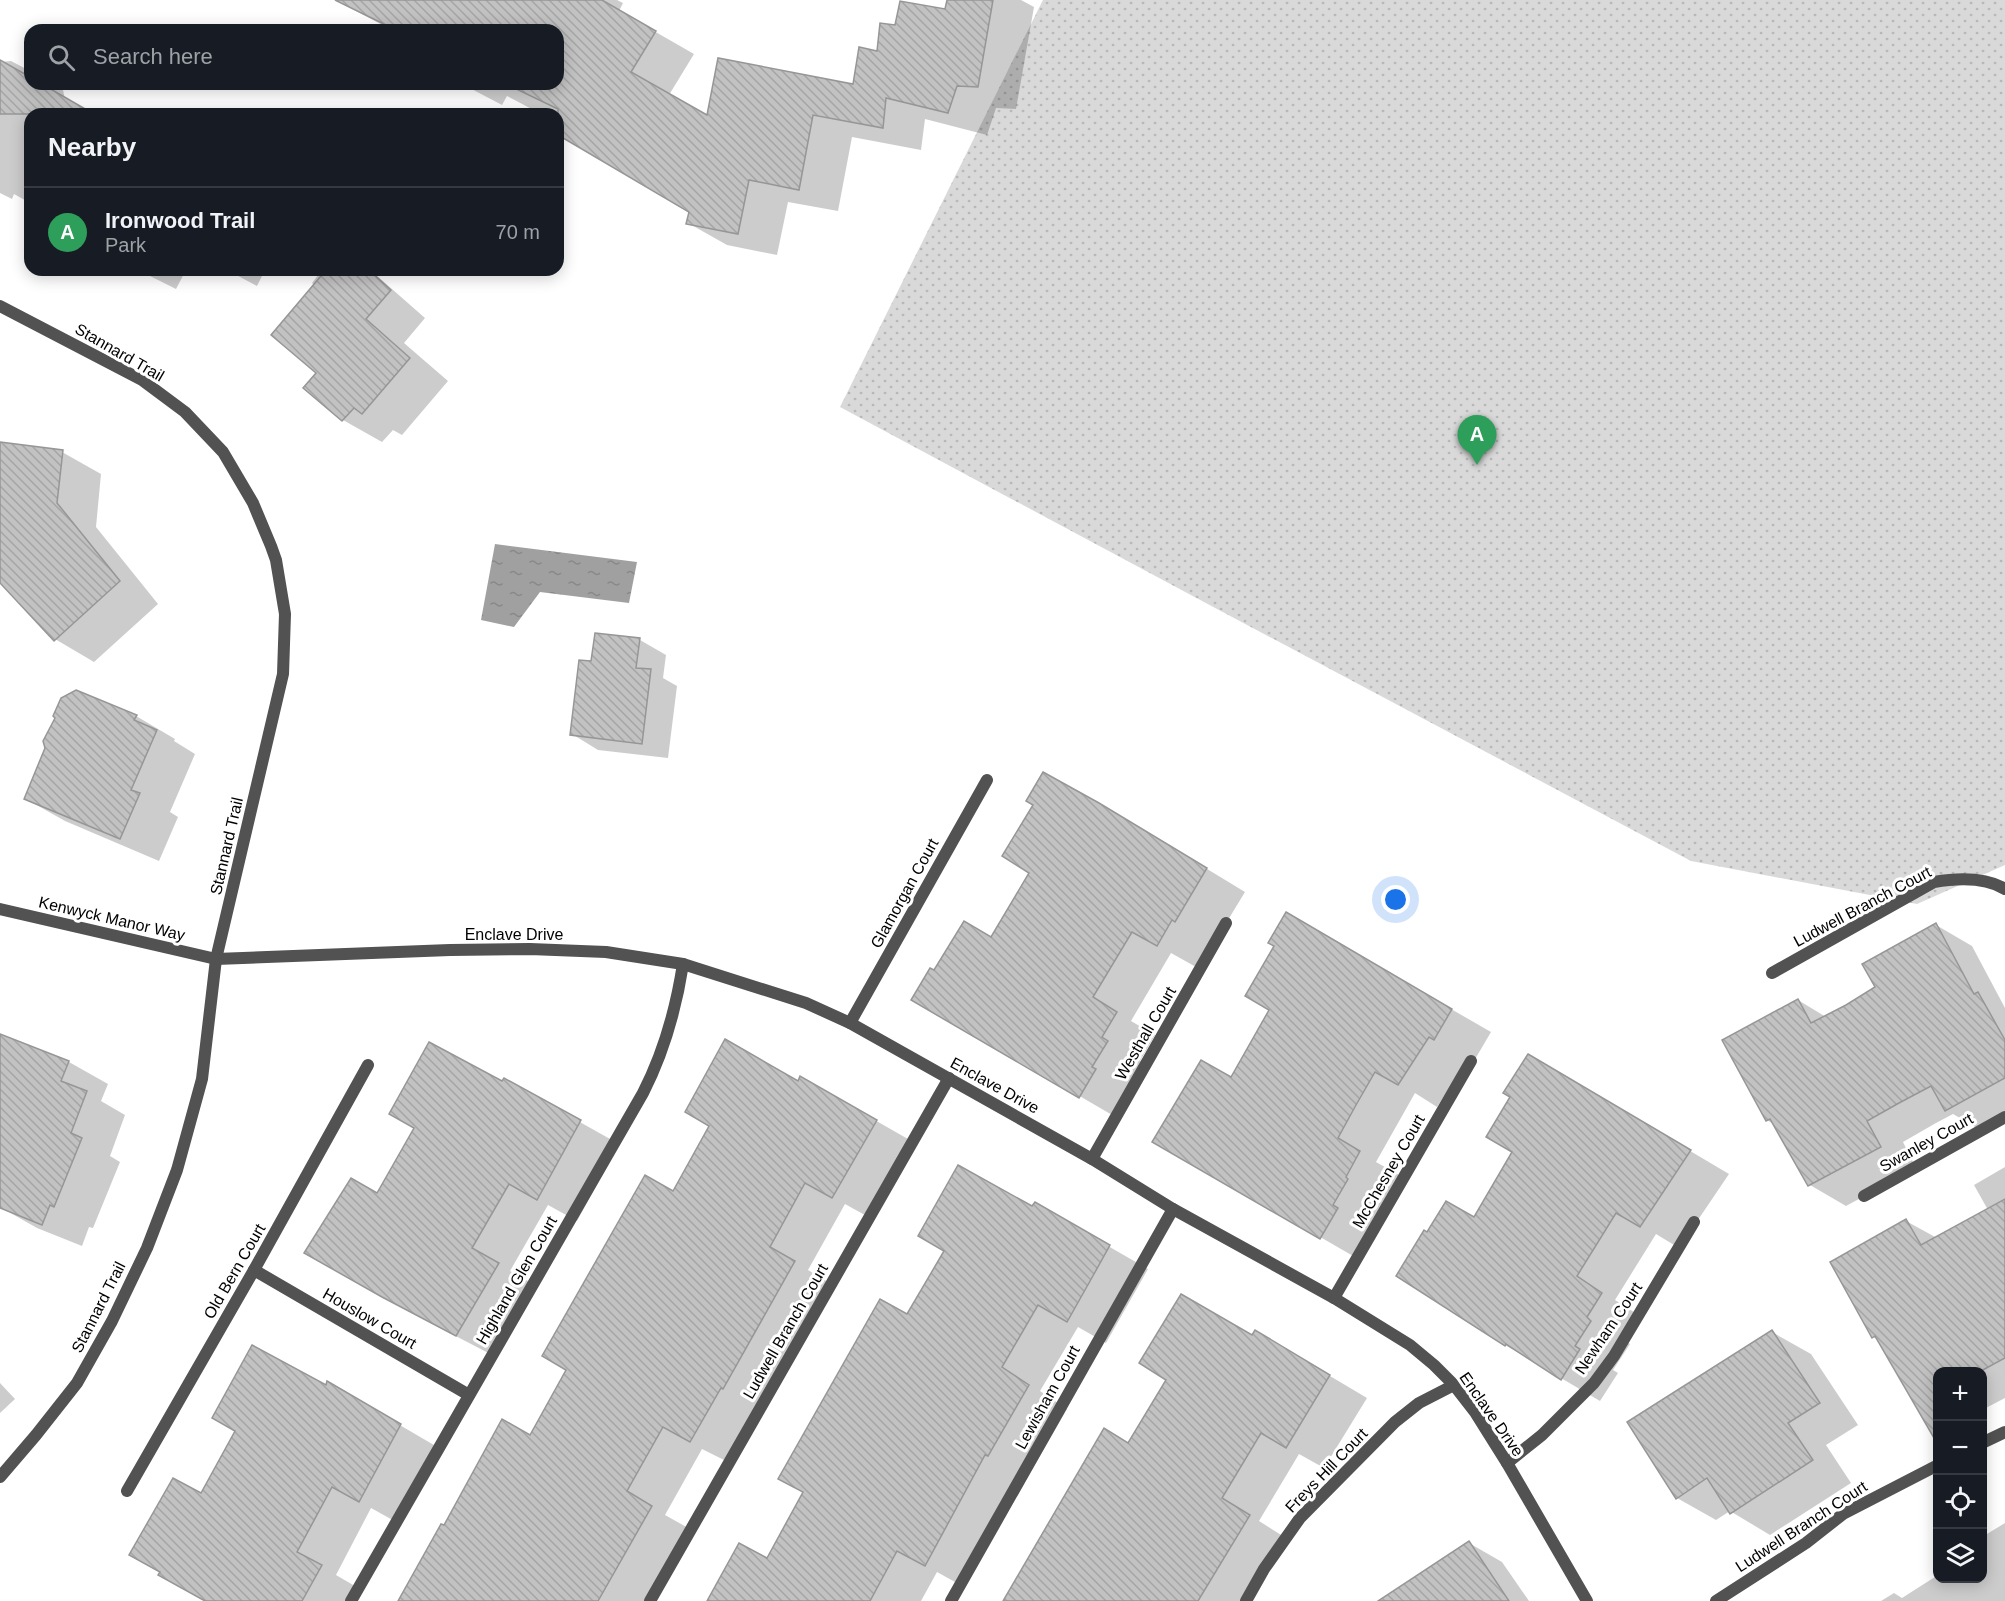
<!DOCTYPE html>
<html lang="en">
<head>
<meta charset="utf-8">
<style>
  body { margin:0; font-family:Arial,sans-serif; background:#20242c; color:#f1f3f6 }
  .controls { position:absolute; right:18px; bottom:18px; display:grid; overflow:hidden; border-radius:12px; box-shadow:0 3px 15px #0003 }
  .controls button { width:54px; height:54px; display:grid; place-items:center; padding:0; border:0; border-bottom:2px solid #363941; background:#171b24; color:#f1f3f6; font:30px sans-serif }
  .you { position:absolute; left:1396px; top:900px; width:21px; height:21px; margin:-15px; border:4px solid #fff; border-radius:50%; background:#1a73e8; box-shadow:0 0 0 9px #1a73e833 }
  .badge { display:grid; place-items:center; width:39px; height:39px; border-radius:50%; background:#1a73e8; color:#fff; font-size:20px; font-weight:700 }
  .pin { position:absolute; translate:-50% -50px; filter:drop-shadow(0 2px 3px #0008) }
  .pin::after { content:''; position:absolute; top:32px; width:21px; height:18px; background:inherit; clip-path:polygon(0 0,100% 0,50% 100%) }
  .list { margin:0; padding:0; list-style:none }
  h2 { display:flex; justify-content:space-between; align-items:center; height:78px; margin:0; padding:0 24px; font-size:26px }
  h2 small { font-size:20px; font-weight:400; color:#9ea1a6 }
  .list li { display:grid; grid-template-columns:39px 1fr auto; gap:18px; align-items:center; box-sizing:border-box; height:90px; padding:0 24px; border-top:2px solid #363941 }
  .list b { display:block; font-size:22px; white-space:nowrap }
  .list p { margin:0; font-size:20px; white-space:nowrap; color:#9ea1a6 }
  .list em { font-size:20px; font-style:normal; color:#9ea1a6 }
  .icon { flex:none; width:33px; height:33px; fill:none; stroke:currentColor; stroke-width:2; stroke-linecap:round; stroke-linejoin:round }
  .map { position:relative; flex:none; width:2005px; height:1601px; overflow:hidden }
  .search { position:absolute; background:#171b24; box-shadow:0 3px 15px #0003; left:24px; top:24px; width:540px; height:66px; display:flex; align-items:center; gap:15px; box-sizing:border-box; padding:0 21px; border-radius:18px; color:#9ea1a6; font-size:22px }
  .panel { position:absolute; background:#171b24; box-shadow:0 3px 15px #0003; left:24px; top:108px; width:540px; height:168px; border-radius:18px }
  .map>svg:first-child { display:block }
  .park { fill:url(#park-dots) }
  .water { fill:url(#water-ripples) }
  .shadow { fill:#0003 }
  .building { fill:url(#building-back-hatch); stroke:#969696; stroke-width:1.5 }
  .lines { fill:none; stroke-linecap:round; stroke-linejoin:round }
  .street { stroke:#525252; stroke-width:12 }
  .labels { text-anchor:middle; stroke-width:6; stroke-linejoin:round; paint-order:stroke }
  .street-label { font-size:16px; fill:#000; stroke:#fff }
</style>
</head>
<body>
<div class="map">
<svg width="2005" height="1601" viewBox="0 0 2005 1601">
  <defs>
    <pattern id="park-dots" width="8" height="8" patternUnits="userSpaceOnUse" patternTransform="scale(1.5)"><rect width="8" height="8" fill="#d9d9d9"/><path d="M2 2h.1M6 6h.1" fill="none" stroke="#b8b8b8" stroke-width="1.8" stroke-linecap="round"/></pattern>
    <pattern id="water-ripples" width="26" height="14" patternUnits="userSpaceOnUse" patternTransform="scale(1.5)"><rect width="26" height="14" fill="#a0a0a0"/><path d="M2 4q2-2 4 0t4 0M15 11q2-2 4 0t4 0" fill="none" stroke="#888"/></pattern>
    <pattern id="building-back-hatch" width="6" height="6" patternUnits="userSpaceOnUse" patternTransform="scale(1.5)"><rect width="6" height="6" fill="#c2c2c2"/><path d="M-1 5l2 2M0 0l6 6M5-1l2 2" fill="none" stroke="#a5a5a5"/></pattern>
  </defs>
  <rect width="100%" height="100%" fill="#fff"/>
  <polygon class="park" points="1043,0 2005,0 2005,865 1917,904 1691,861 1189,594 840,407"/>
  <polygon class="water" points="495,544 637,562 629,603 540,592 514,627 481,620"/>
  <g class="shadow">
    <polygon points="335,0 617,0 623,3 619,11 694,54 669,95 708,118 854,85 897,27 946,11 948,0 1021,0 1034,7 1016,109 996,108 987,135 925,119 921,150 852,137 838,211 788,202 777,255 727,245 688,223 690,211 558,134 558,114 541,114 507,96 502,105 462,84 558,84 558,30 392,30"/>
    <polygon points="11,61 30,71 30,84 53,84 63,90 65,99 91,114 30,114 30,203 14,194 12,199 0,193 0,62"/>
    <polygon points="138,270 186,270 176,289"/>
    <polygon points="227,270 265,270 257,286"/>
    <polygon points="322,270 367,270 376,275 425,318 404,343 448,381 402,435 393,430 382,442 343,420 318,373 315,286 312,283"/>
    <polygon points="0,444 62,452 101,474 96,527 158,604 94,662 55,639 0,581"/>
    <polygon points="597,635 640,640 666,655 663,678 677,686 668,758 598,750 572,734 593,662"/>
    <polygon points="136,716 175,739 174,741 195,754 170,812 178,817 159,861 65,821 26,799"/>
    <polygon points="1138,827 1245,892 1214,943 1196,967 1171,953 1131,1021 1155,1035 1140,1061 1146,1064 1119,1119 913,999 935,972 992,938"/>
    <polygon points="1286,914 1491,1032 1474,1061 1468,1058 1437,1107 1415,1093 1376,1162 1399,1175 1360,1260 1154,1141 1231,1079 1271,1010 1276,946"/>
    <polygon points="1936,925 1972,946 2005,1008 2005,1118 1982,1131 1953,1114 1936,1123 1903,1142 1916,1168 1846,1206 1810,1185 1775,1125 1767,1120 1798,1000 1826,1017 1877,988"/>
    <polygon points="0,1035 69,1062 108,1084 101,1101 125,1115 110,1156 120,1162 93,1228 89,1227 82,1246 37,1228 0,1207"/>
    <polygon points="801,1078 915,1143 872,1219 845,1204 808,1270 833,1285 730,1463 702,1449 665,1515 690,1529 648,1601 410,1601 444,1527 530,1437 674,1193 798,1083"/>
    <polygon points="1567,1078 1729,1174 1679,1248 1656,1234 1615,1300 1640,1316 1625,1341 1630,1344 1613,1370 1618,1373 1600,1401 1505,1345 1427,1234 1474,1219"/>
    <polygon points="505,1080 619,1144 577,1221 548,1205 510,1271 537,1286 496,1357 423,1319 306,1252 378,1195"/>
    <polygon points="2005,1167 2005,1398 1982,1410 1982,1372 1938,1372 1873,1337 1906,1221 1937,1238 1988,1210 1974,1185"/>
    <polygon points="1035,1204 1148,1269 1106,1343 1078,1327 1040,1391 1067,1409 964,1587 937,1572 921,1601 708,1601 767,1560 908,1316 1033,1208"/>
    <polygon points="1772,1332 1811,1354 1858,1425 1826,1445 1851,1483 1770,1535 1730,1511 1716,1520 1677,1498"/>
    <polygon points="1252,1337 1293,1354 1367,1398 1324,1468 1299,1454 1259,1521 1286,1538 1249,1601 1004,1601 1129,1444"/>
    <polygon points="0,1383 15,1399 0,1413"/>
    <polygon points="328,1383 439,1448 398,1523 371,1508 336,1575 360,1589 353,1601 206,1601 202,1496 237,1431 327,1387"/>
    <polygon points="2005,1523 2005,1601 1881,1601 1894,1593 1902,1598 1938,1575 1938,1578 1982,1578 1982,1537"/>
    <polygon points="1469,1543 1502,1562 1529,1601 1395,1601"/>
  </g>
  <g class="building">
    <polygon points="335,0 602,0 656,31 631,72 707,115 718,58 853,84 859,47 877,51 880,23 895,25 900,1 945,9 947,0 993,0 978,87 957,86 948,113 886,98 883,128 813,115 799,190 749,180 738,234 686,224 689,212 558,135 558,109 506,84 558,84 558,30 396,30"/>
    <polygon points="0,60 30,77 30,84 42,84 94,114 0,114"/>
    <polygon points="326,270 369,270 391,290 366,319 410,358 362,414 354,408 342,421 303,388 316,373 271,335"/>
    <polygon points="0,442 63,450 57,503 120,581 54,641 0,583"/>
    <polygon points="595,633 640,638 636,668 651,669 642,744 570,735 579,660 591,661"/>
    <polygon points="76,690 137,715 134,720 157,730 131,790 140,793 120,839 24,799 45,748 43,741 55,718 53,716 61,698"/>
    <polygon points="1043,772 1099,803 1207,868 1175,922 1172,920 1157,946 1132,932 1093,997 1117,1012 1102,1037 1108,1041 1092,1067 1096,1069 1079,1098 911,1000 930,968 934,970 964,921 991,937 1029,873 1002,856 1033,805 1026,801"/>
    <polygon points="1286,912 1452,1009 1434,1040 1429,1037 1398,1085 1375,1072 1356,1105 1338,1138 1360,1151 1346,1177 1348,1179 1333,1205 1338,1208 1320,1239 1152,1142 1201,1060 1231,1077 1269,1010 1245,996 1274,946 1268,943"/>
    <polygon points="1936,923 1974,994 1978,992 2005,1040 2005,1078 1945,1111 1931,1086 1899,1103 1867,1121 1881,1147 1808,1186 1770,1119 1766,1121 1722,1040 1798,999 1811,1023 1846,1005 1875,987 1862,964"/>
    <polygon points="0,1034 69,1061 61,1081 87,1091 71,1133 82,1138 54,1207 50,1205 42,1225 0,1208"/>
    <polygon points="725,1039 798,1081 800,1076 877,1120 832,1198 805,1183 770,1247 795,1261 723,1389 721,1388 690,1442 663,1427 627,1491 652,1506 598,1601 398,1601 441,1524 444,1525 502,1419 530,1435 566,1370 542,1356 645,1175 673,1191 709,1126 685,1112"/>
    <polygon points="429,1042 502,1081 504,1078 581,1120 537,1200 509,1184 472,1248 499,1263 456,1336 382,1297 304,1253 351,1178 377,1193 414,1128 389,1114"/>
    <polygon points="1528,1054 1691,1150 1640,1227 1616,1213 1577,1276 1602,1293 1587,1317 1591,1321 1575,1346 1580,1349 1561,1380 1506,1344 1505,1346 1396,1276 1424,1230 1427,1232 1446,1201 1474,1217 1512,1152 1486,1137 1510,1097 1503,1093"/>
    <polygon points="958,1165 1032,1206 1035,1202 1110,1245 1094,1274 1067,1322 1038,1305 1002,1367 1029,1385 988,1456 985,1455 925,1566 897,1551 870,1601 707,1601 739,1543 767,1558 803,1492 778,1479 880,1299 907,1314 944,1251 918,1236"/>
    <polygon points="2005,1199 2005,1358 1981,1371 1938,1371 1938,1445 1875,1336 1872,1338 1830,1262 1906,1219 1921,1245"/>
    <polygon points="1181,1294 1252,1335 1255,1330 1330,1375 1286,1448 1261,1433 1222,1498 1250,1515 1198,1601 1003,1601 1104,1428 1128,1443 1166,1380 1139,1363"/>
    <polygon points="1772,1330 1820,1403 1788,1423 1813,1460 1730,1514 1707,1478 1676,1499 1627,1422"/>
    <polygon points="252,1345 326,1385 327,1381 401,1424 359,1502 332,1487 297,1552 322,1565 302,1601 205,1601 158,1575 160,1572 129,1555 173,1478 201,1493 235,1431 212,1418"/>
    <polygon points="1469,1541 1509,1601 1378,1601"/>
  </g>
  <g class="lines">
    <g class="street">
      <polyline points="0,306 142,380 185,412 223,452 253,503 271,546 276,560 285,614 283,674 216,959 202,1079 177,1170 147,1248 112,1321 77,1383 36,1435 0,1477"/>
      <polyline points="0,909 216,959 450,950 530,949 606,952 683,964 806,1003 850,1023 1092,1159 1173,1209 1334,1298 1410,1345 1434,1365 1454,1385 1475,1412 1507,1463 1587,1601"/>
      <path d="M1772,973L1934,882C1958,878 1985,877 2005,889"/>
      <polyline points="850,1023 987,780"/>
      <polyline points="1092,1159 1226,923"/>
      <polyline points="1864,1196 2005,1117"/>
      <polyline points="254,1270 469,1395"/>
      <polyline points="1334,1298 1471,1061"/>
      <polyline points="1982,1443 2005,1432"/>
      <polyline points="1507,1463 1542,1435 1594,1383 1614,1356 1694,1222"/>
      <polyline points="127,1491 254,1270 368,1065"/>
      <path d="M351,1601L643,1093C664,1052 676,1009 683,964"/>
      <polyline points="650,1601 949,1078"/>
      <polyline points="951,1601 1173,1209"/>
      <polyline points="1246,1601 1264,1569 1300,1518 1395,1422 1419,1403 1454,1385"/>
      <polyline points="1716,1601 1806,1543 1843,1514 1938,1465"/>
    </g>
  </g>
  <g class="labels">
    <g class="street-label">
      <text transform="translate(120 352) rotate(30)" y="6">Stannard Trail</text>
      <text transform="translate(226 846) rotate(-77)" y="6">Stannard Trail</text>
      <text transform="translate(904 893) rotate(-61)" y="6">Glamorgan Court</text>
      <text transform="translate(1862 906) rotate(-28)" y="6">Ludwell Branch Court</text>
      <text transform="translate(112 918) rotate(13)" y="6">Kenwyck Manor Way</text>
      <text x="514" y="940">Enclave Drive</text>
      <text transform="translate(1145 1033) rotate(-60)" y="6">Westhall Court</text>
      <text transform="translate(995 1085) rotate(29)" y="6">Enclave Drive</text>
      <text transform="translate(1926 1142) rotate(-29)" y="6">Swanley Court</text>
      <text transform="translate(1388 1171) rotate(-60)" y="6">McChesney Court</text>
      <text transform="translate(234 1271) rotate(-60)" y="6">Old Bern Court</text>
      <text transform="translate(516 1280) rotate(-60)" y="6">Highland Glen Court</text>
      <text transform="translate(98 1307) rotate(-63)" y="6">Stannard Trail</text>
      <text transform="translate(370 1318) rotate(30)" y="6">Houslow Court</text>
      <text transform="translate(1608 1328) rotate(-56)" y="6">Newham Court</text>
      <text transform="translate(785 1331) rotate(-60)" y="6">Ludwell Branch Court</text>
      <text transform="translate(1047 1397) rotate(-61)" y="6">Lewisham Court</text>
      <text transform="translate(1492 1414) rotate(55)" y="6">Enclave Drive</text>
      <text transform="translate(1326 1470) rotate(-46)" y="6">Freys Hill Court</text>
      <text transform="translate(1801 1526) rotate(-33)" y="6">Ludwell Branch Court</text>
    </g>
  </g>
</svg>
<div class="controls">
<button>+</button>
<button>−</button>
<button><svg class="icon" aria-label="locate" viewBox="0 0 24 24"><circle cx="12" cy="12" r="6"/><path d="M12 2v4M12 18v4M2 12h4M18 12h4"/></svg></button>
<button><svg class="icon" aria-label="layers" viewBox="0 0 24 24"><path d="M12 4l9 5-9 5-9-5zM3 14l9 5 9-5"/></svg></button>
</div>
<div class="you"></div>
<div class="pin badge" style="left:1477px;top:465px;background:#2e9e5b">A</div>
<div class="search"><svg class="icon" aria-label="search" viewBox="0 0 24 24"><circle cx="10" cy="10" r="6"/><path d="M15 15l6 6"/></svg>Search here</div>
<section class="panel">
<h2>Nearby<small></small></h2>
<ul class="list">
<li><span class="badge" style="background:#2e9e5b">A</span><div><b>Ironwood Trail</b><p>Park</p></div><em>70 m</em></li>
</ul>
</section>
</div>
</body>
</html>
